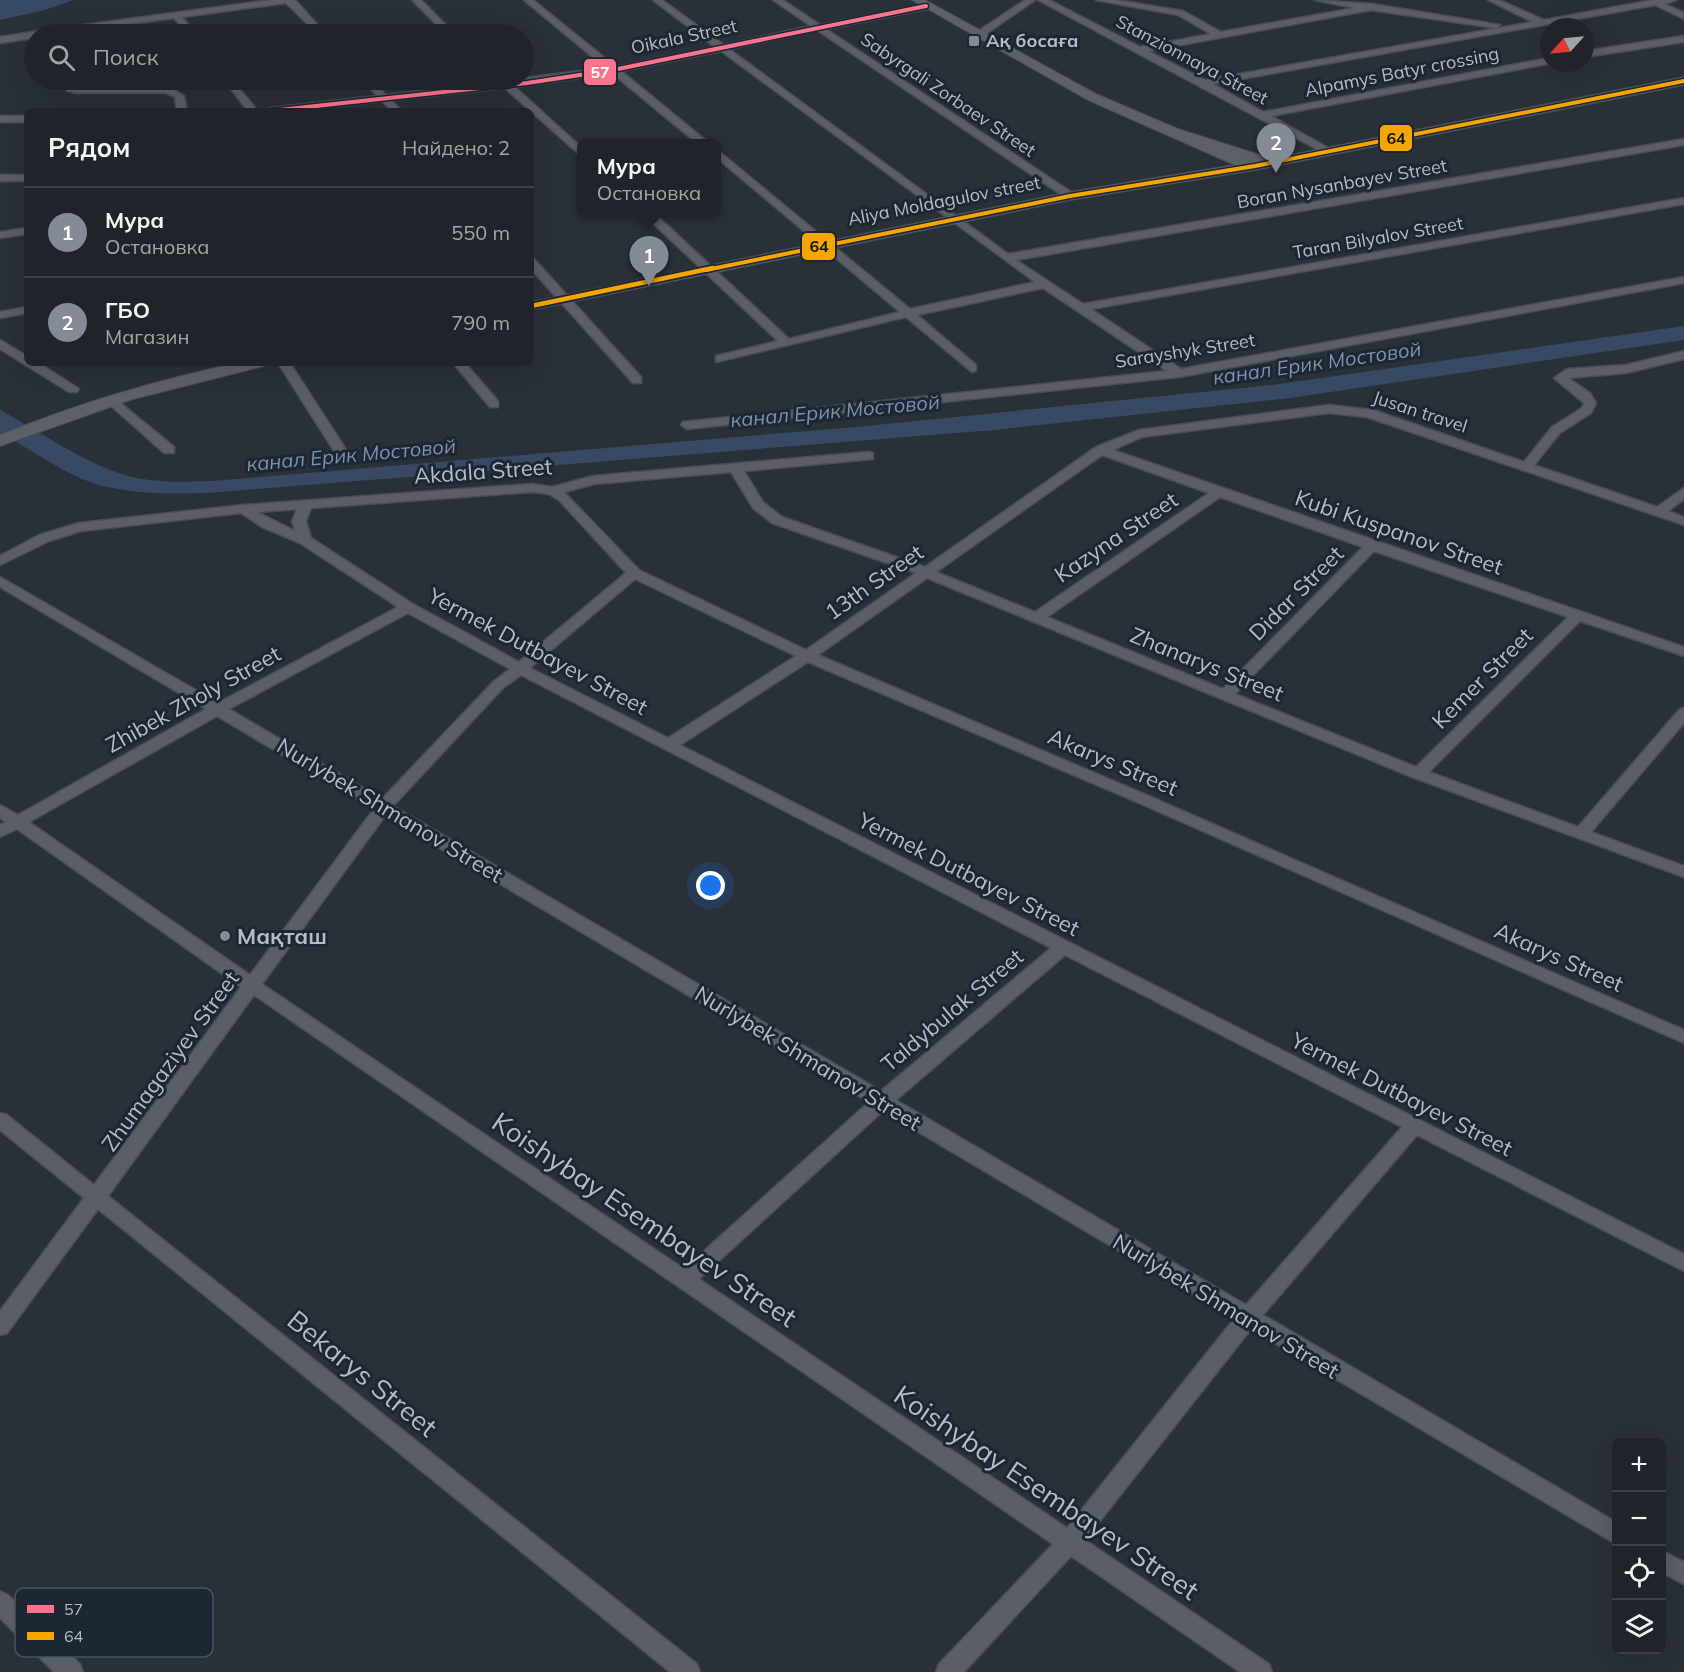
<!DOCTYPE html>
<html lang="ru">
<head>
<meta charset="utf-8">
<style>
  body { margin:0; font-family:Mulish,sans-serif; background:#282c32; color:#f1f3f6 }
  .controls { position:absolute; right:18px; bottom:18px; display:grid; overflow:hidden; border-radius:9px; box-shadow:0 6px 24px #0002 }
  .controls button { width:54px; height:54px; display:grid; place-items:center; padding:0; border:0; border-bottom:2px solid #3d4147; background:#20242a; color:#f1f3f6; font:30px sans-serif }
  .compass { position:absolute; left:1540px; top:18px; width:54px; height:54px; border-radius:50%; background:#20242a; box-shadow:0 6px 24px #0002; rotate:243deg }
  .you { position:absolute; left:711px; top:886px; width:21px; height:21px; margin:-15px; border:4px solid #fff; border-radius:50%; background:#1a73e8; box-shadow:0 0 0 9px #1a73e833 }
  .badge { display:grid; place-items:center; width:39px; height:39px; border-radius:50%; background:#848b96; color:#fff; font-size:20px; font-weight:700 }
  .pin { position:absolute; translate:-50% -50px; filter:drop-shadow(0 2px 3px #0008) }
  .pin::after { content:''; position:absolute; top:32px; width:21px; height:18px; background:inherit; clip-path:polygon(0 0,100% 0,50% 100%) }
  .popup { position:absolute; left:577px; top:139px; width:144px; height:78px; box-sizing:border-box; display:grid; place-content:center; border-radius:9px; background:#20242a; filter:drop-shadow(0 2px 4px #0005); font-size:20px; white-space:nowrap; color:#a2a4a8 }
  .popup b { font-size:22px; color:#f1f3f6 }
  .popup::after { content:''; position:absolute; left:50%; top:100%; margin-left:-12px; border:12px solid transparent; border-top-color:#20242a }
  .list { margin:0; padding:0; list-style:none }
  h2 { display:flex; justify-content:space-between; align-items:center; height:78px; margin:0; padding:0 24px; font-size:26px }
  h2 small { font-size:20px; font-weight:400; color:#a2a4a8 }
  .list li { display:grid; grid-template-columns:39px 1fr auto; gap:18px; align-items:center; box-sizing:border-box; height:90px; padding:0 24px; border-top:2px solid #3d4147 }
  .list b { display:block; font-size:22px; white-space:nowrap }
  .list p { margin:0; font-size:20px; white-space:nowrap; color:#a2a4a8 }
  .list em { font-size:20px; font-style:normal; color:#a2a4a8 }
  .icon { flex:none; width:33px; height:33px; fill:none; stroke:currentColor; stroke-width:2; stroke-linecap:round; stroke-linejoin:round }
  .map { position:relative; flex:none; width:1684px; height:1672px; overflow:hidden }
  .search { position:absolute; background:#20242a; box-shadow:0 6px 24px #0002; left:24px; top:24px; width:510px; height:66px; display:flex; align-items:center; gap:15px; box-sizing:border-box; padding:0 21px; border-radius:33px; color:#a2a4a8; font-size:22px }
  .panel { position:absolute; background:#20242a; box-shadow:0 6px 24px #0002; left:24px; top:108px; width:510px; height:258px; border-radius:9px }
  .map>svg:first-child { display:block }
  .water { fill:#384963 }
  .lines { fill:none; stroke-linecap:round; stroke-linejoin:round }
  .minor-casing { stroke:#484c53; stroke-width:3 }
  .major-casing { stroke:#484c55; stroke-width:2 }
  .minor { fill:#5a5e66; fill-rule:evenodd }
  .major { fill:#5c6168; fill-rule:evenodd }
  .bus-1-casing { stroke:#1d2633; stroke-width:7 }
  .bus-2-far1-casing { stroke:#1d2633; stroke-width:7 }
  .bus-2-casing { stroke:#1d2633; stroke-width:8 }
  .bus-1 { stroke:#fc738d; stroke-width:4 }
  .bus-2-far1 { stroke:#f7a600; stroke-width:4 }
  .bus-2 { stroke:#f7a600; stroke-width:4.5 }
  .poi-dot { fill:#848b96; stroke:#1d2633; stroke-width:2 }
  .labels { text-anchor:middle; stroke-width:6; stroke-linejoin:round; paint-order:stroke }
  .far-street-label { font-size:18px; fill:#b4bcc9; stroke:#1d2633 }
  .far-poi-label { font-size:18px; font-weight:bold; fill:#b4bcc9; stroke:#1d2633; text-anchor:start }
  .far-water-label { font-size:20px; font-style:italic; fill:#7c92b1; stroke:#1d2633 }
  .street-label { font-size:22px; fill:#b4bcc9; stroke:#1d2633 }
  .poi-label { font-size:22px; font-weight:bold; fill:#b4bcc9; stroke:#1d2633; text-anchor:start }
  .near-street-label { font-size:27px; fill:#b4bcc9; stroke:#1d2633 }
  .key { fill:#1d2633; stroke:#4a5360; stroke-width:1.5 }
  .key-label { font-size:16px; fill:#b4bcc9 }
  .line-badge { stroke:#1d2633; stroke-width:2 }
  .badge-label { font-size:16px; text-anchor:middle; font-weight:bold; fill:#fff }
  .pale-badge-label { font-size:16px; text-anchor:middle; font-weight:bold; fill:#111 }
</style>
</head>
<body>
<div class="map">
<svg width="1684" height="1672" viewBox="0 0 1684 1672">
  <rect width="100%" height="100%" fill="#2a3038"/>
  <g class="water">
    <polygon points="0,0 73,0 45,10 0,20"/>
    <path d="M1684,326V340L1290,398L994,430L207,493C166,494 119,495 80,478C53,466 27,447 0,433V410C41,432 83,463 128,476C155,483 184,482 211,481L856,427L1272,385Z"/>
  </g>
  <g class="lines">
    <defs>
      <g id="minor">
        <polygon points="272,0 295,0 326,34 318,34 286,3 182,17 196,34 188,34 174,18 54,34 34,34 34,38 0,43 0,37 38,31"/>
        <polygon points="412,0 421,0 455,34 446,34"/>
        <polygon points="524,0 533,0 616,67 715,47 653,0 662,0 724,45 811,26 773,0 783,0 820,25 929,4 929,8 926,9 826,29 1074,194 1074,198 1066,198 817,30 729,49 1008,254 1684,139 1684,145 1016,260 1083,304 1684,198 1684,204 1091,309 1181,369 1684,277 1684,283 1179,377 687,429 681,425 683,422 1167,371 1043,288 917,315 976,365 976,371 972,372 906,317 716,362 716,356 778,341 641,212 653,212 789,339 900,312 716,157 716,149 910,309 1035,282 721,51 621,71 710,144 698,144 612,73 515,87 582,148 582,157 505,88 391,100 402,111 392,111 382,101 292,111 265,111 270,108 377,96 363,80 372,80 386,95 606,68"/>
        <polygon points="1025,0 1035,0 983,36 977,36 977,32"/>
        <polygon points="1038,0 1049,0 1140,47 1211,34 1178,15 1096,0 1116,0 1183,11 1221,32 1355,8 1315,0 1372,4 1500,25 1496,28 1371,10 1148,51 1205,80 1533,22 1488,0 1499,0 1544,20 1653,0 1676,0 1665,4 1684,13 1684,19 1655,5 1213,84 1263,112 1549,58 1549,63 1552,63 1271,116 1330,149 1331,151 1326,154"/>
        <polygon points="1684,36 1684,42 1585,57 1585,51"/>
        <polygon points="62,80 71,80 74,87 77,87 171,88 184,96 187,111 177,111 175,97 166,93 77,93 67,91"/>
        <polygon points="224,80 232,80 258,111 248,111"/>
        <rect x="0" y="116" width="27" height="6"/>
        <rect x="0" y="175" width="27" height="6"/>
        <polygon points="27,228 27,234 0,238 0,232"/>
        <polygon points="531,259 535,260 641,377 641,383 633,383 531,269"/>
        <polygon points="27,307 27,313 0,318 0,312"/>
        <polygon points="0,340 27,356 27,363 39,363 79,389 77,392 69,392 0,349"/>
        <path d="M1684,351V359L1626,373L1568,378L1590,393L1596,403L1591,413L1560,433L1534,465L1657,507L1684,488V499L1668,511L1684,517V525L1367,417L1329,413L1142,437L1113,450L1684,647V656L1580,621L1429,772L1578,827L1679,710L1684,708V723L1591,832L1684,866V877L1412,777L927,578L818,655L1151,797L1684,1030V1043L1139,803L808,662L680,745L1684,1254V1271L1417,1135L1263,1315L1616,1522V1544L1251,1329L1085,1540L1269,1664L1272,1672H1240L1071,1556L964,1672H936L939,1664L1053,1544L254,995L108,1196L697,1664L700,1672H670L98,1209L7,1333L0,1335V1311L84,1198L0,1130V1113L7,1115L94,1185L241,987L17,829L0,837V825L6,822L0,818V805L18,815L206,709L0,587V577L218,703L398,607L300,543L262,527L241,513L81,531L49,541L0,565V556L39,535L79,523L243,505L532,484L552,487L593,476L868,452L873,453V459L744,471L763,502L782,517L925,567L1096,447L1139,430L1329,405L1373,410L1524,462L1552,427L1582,408L1584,403L1554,378L1567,369L1626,365ZM1102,455L1209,493L1035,612L936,572ZM731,472L753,508L772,523L916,573L806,650L639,570L564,492L594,484ZM532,492L549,494L559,500L626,573L519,662L413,604L311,538L306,521L311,508ZM1220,497L1363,547L1223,689L1047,617ZM297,509L292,521L295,531L257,512ZM1374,551L1568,617L1416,767L1235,694ZM635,579L796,656L668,738L530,668ZM408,613L510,669L493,682L382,799L229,709ZM521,675L1051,948L881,1091L393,806L503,688ZM217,716L374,809L250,975L29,822ZM385,816L869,1102L684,1269L262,984ZM1065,955L1402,1127L1246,1305L896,1100ZM883,1111L1234,1319L1067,1528L699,1279Z"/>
        <polygon points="278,363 290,363 347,451 346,454 336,454"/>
        <polygon points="453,363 465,363 498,401 498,407 490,407"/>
        <polygon points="113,397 174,447 174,453 164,453 109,404 109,398"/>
        <polygon points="1662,1551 1684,1562 1684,1584 1662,1573"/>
        <polygon points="0,1591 8,1595 80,1664 83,1672 54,1672 0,1618"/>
      </g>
      <g id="major">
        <path d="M912,0H925L1096,94L1178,129L1260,155L1265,160L1684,77V85L1255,170L1070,200L531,310V302L1070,192L1235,165L1088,100ZM1232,155L1250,161H1251Z"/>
        <path d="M238,363H267L264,366L133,399L0,446V435C77,404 156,380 238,363Z"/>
      </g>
    </defs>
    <use href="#minor" class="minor-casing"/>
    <use href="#major" class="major-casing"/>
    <use href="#minor" class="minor"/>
    <use href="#major" class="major"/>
    <defs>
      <polyline id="bus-1" points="270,111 527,83 613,70 926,6"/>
      <polyline id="bus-2-far1" points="706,270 1070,196 1255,166 1684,81"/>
      <polyline id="bus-2" points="531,306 713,268"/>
    </defs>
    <use href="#bus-1" class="bus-1-casing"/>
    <use href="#bus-2-far1" class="bus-2-far1-casing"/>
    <use href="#bus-2" class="bus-2-casing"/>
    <use href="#bus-1" class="bus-1"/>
    <use href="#bus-2-far1" class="bus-2-far1"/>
    <use href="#bus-2" class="bus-2"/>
  </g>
  <g class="poi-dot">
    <rect x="968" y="35" width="12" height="12" rx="3"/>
    <circle cx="225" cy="936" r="6"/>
  </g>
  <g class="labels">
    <g class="far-street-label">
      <text transform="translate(684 37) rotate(-12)" y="6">Oikala Street</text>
      <text transform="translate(1192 60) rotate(28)" y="6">Stanzionnaya Street</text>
      <text transform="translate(1402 72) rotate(-11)" y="6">Alpamys Batyr crossing</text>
      <text transform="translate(948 95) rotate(34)" y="6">Sabyrgali Zorbaev Street</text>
      <text transform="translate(1342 184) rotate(-10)" y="6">Boran Nysanbayev Street</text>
      <text transform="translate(944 201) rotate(-11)" y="6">Aliya Moldagulov street</text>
      <text transform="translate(1378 238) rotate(-10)" y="6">Taran Bilyalov Street</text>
      <text transform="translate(1185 351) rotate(-9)" y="6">Sarayshyk Street</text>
      <text transform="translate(1420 412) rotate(18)" y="6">Jusan travel</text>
    </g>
    <g class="far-poi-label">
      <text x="986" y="47">Ақ босаға</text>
    </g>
    <g class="far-water-label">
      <text transform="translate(1317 363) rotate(-8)" y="7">канал Ерик Мостовой</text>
      <text transform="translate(835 411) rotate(-5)" y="7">канал Ерик Мостовой</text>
      <text transform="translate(351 455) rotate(-5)" y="7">канал Ерик Мостовой</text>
    </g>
    <g class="street-label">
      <text transform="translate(483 471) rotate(-4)" y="8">Akdala Street</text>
      <text transform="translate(1399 532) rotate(19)" y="8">Kubi Kuspanov Street</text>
      <text transform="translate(1116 537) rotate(-34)" y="8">Kazyna Street</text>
      <text transform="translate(874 582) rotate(-35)" y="8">13th Street</text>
      <text transform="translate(1296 593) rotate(-45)" y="8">Didar Street</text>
      <text transform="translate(538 651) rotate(28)" y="8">Yermek Dutbayev Street</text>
      <text transform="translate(1207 664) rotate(22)" y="8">Zhanarys Street</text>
      <text transform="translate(1482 678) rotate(-45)" y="8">Kemer Street</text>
      <text transform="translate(193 699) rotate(-29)" y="8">Zhibek Zholy Street</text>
      <text transform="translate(1113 762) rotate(23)" y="8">Akarys Street</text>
      <text transform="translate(390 810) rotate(31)" y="8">Nurlybek Shmanov Street</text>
      <text transform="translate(969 874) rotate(27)" y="8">Yermek Dutbayev Street</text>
      <text transform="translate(1559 957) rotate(24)" y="8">Akarys Street</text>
      <text transform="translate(952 1010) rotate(-40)" y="8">Taldybulak Street</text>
      <text transform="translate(808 1058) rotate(31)" y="8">Nurlybek Shmanov Street</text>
      <text transform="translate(170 1061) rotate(-54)" y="8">Zhumagaziyev Street</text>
      <text transform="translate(1402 1094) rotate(27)" y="8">Yermek Dutbayev Street</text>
      <text transform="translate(1226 1306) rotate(31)" y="8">Nurlybek Shmanov Street</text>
    </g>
    <g class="poi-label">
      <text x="237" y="944">Мақташ</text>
    </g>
    <g class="near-street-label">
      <text transform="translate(644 1220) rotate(34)" y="9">Koishybay Esembayev Street</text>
      <text transform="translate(362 1374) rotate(39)" y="9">Bekarys Street</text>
      <text transform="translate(1046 1493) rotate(34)" y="9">Koishybay Esembayev Street</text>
    </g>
  </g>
  <rect x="15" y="1588" width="198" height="69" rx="9" class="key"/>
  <rect x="27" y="1605" width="27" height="8" fill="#fc738d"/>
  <rect x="27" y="1632" width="27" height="8" fill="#f7a600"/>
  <g class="key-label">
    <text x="64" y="1615">57</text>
    <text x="64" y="1642">64</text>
  </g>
  <g class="line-badge">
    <rect x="583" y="58" width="34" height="28" rx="6" fill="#fc738d"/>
    <rect x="1379" y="124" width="34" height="28" rx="6" fill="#f7a600"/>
    <rect x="801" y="232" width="35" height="29" rx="6" fill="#f7a600"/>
  </g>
  <g class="badge-label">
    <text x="600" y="78">57</text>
  </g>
  <g class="pale-badge-label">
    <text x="1396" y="144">64</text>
    <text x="819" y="252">64</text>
  </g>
</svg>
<div class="controls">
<button>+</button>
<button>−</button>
<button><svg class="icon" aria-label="locate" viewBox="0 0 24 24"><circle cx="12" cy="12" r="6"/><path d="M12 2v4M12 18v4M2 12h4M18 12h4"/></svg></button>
<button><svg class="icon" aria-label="layers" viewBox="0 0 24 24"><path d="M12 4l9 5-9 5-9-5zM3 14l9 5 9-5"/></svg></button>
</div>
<svg class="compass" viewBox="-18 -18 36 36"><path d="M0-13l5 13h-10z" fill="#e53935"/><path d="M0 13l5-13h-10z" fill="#a2a4a8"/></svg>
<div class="you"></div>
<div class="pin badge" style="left:649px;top:286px">1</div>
<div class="popup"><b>Мура</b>Остановка</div>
<div class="pin badge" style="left:1276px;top:173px">2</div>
<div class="search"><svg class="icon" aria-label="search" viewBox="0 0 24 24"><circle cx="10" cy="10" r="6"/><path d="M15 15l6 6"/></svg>Поиск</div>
<section class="panel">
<h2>Рядом<small>Найдено: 2</small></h2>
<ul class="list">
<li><span class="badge">1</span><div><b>Мура</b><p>Остановка</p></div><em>550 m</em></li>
<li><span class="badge">2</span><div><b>ГБО</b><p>Магазин</p></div><em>790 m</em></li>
</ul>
</section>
</div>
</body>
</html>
